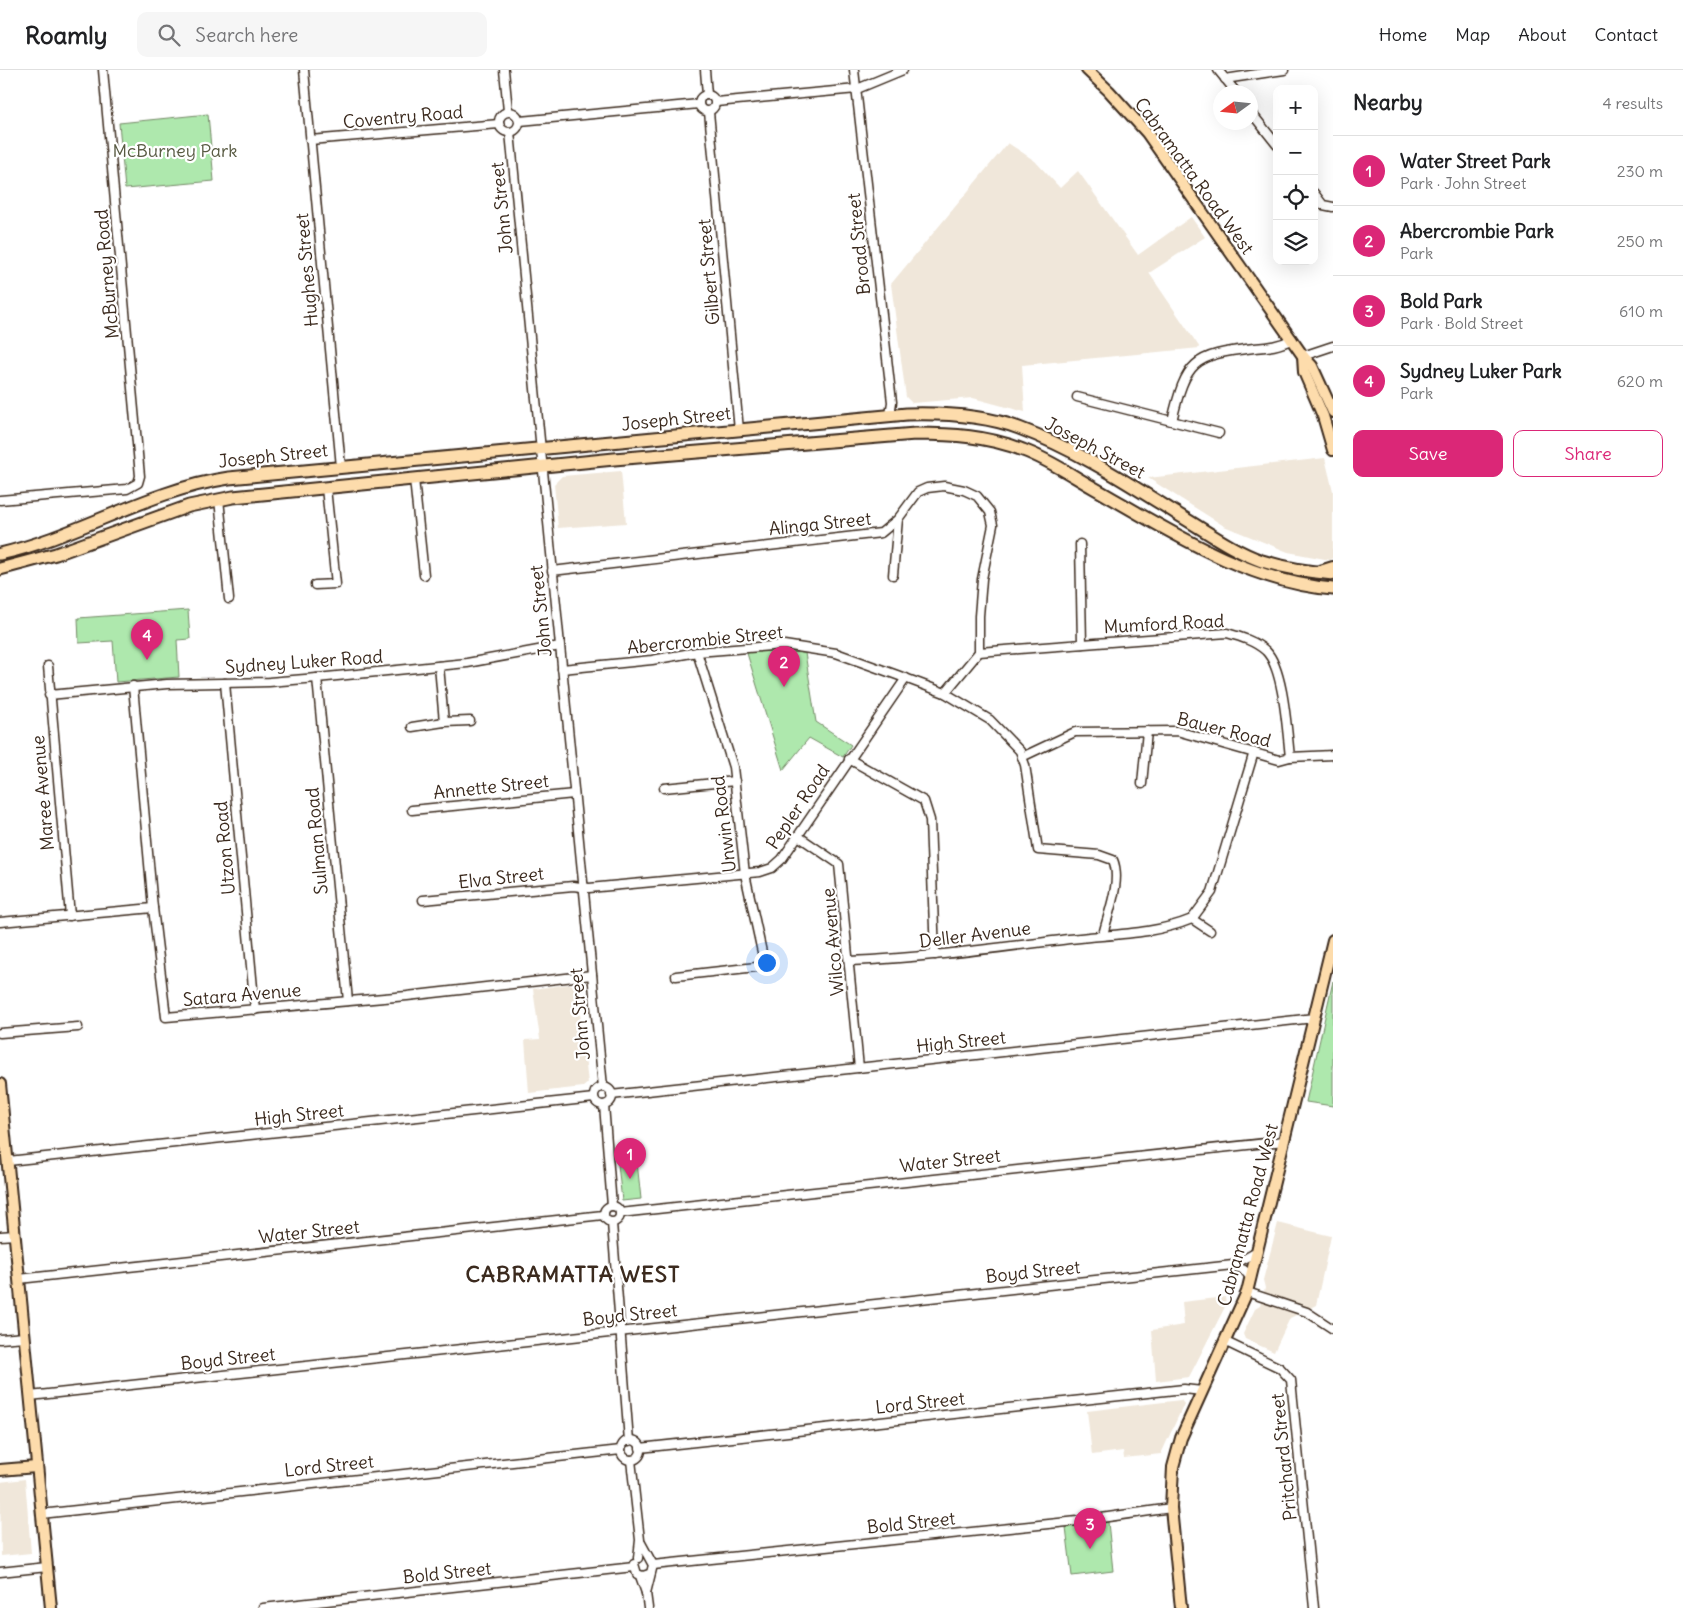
<!DOCTYPE html>
<html lang="en">
<head>
<meta charset="utf-8">
<style>
  body { margin:0; font-family:Delius,sans-serif; background:#f6f6f6; color:#202124 }
  .controls { position:absolute; right:15px; top:15px; display:grid; overflow:hidden; border-radius:10px; box-shadow:0 5px 20px #0002 }
  .controls button { width:45px; height:45px; display:grid; place-items:center; padding:0; border:0; border-bottom:1px solid #e0e0e0; background:#fff; color:#202124; font:25px sans-serif }
  .compass { position:absolute; left:1213px; top:15px; width:45px; height:45px; border-radius:50%; background:#fff; box-shadow:0 5px 20px #0002; rotate:255deg }
  .you { position:absolute; left:766px; top:892px; width:18px; height:18px; margin:-12px; border:4px solid #fff; border-radius:50%; background:#1a73e8; box-shadow:0 0 0 8px #1a73e833 }
  .badge { display:grid; place-items:center; width:32px; height:32px; border-radius:50%; background:#db2777; color:#fff; font-size:16px; font-weight:700 }
  .pin { position:absolute; translate:-50% -41px; filter:drop-shadow(0 1px 2px #0008) }
  .pin::after { content:''; position:absolute; top:26px; width:18px; height:15px; background:inherit; clip-path:polygon(0 0,100% 0,50% 100%) }
  .list { margin:0; padding:0; list-style:none }
  h2 { display:flex; justify-content:space-between; align-items:center; height:65px; margin:0; padding:0 20px; font-size:21px }
  h2 small { font-size:16px; font-weight:400; color:#757577 }
  .list li { display:grid; grid-template-columns:32px 1fr auto; gap:15px; align-items:center; box-sizing:border-box; height:70px; padding:0 20px; border-top:1px solid #e0e0e0 }
  .list b { display:block; font-size:19px; white-space:nowrap }
  .list p { margin:0; font-size:16px; white-space:nowrap; color:#757577 }
  .list em { font-size:16px; font-style:normal; color:#757577 }
  .actions { display:flex; gap:10px; padding:15px 20px }
  .actions a { flex:1; padding:11px 0; border:1px solid #db2777; border-radius:10px; text-align:center; font-size:18px; color:#db2777 }
  .actions .main { background:#db2777; color:#fff }
  .icon { flex:none; width:28px; height:28px; fill:none; stroke:currentColor; stroke-width:2; stroke-linecap:round; stroke-linejoin:round }
  .map { position:relative; flex:none; width:1333px; height:1538px; overflow:hidden }
  header { display:flex; align-items:center; gap:30px; box-sizing:border-box; height:70px; padding:0 25px; background:#fff; border-bottom:1px solid #e0e0e0 }
  header strong { font-size:24px }
  nav { display:flex; gap:28px; margin-inline-start:auto; font-size:18px }
  .search { width:350px; height:45px; background:#f6f6f6; display:flex; align-items:center; gap:12px; box-sizing:border-box; padding:0 18px; border-radius:10px; color:#757577; font-size:19px }
  main { display:flex }
  aside { flex:1; background:#fff }
  .map>svg:first-child { display:block }
  .built { fill:#f0e7da }
  .green { fill:#aee8ad; stroke:#748966 }
  .lines { fill:none; stroke-linecap:round; stroke-linejoin:round }
  .minor-casing { stroke:#3b2a1e; stroke-width:11 }
  .major-casing { stroke:#3b2a1e; stroke-width:14 }
  .highway-casing { stroke:#3b2a1e; stroke-width:15 }
  .minor { stroke:#fff; stroke-width:8 }
  .major { stroke:#fddcac; stroke-width:10 }
  .highway { stroke:#fddcac; stroke-width:11 }
  .labels { text-anchor:middle; stroke-width:4.5; stroke-linejoin:round; paint-order:stroke }
  .street-label { font-size:18px; fill:#3b2a1e; stroke:#fff }
  .park-label { font-size:18px; fill:#585a42; stroke:#fff }
  .district-label { font-size:22px; font-weight:bold; letter-spacing:1px; fill:#3b2a1e; stroke:#fff }
</style>
</head>
<body>
<header>
<strong>Roamly</strong>
<div class="search"><svg class="icon" aria-label="search" viewBox="0 0 24 24"><circle cx="10" cy="10" r="6"/><path d="M15 15l6 6"/></svg>Search here</div>
<nav><a>Home</a><a>Map</a><a>About</a><a>Contact</a></nav>
</header>
<main>
<div class="map">
<svg width="1333" height="1538" viewBox="0 0 1333 1538">
  <rect width="100%" height="100%" fill="#fff"/>
  <filter id="ink" filterUnits="userSpaceOnUse"><feTurbulence type="fractalNoise" baseFrequency=".02" numOctaves="2"/><feDisplacementMap in="SourceGraphic" scale="10" xChannelSelector="R" yChannelSelector="G"/><feConvolveMatrix kernelMatrix="1 2 1 2 8 2 1 2 1" color-interpolation-filters="sRGB"/></filter>
  <g filter="url(#ink)">
    <g class="built">
      <polygon points="1008,73 1035,91 1060,118 1078,101 1138,185 1191,147 1205,167 1149,203 1200,278 1022,295 1025,342 973,328 912,333 906,327 891,214"/>
      <polygon points="1325,388 1333,421 1333,488 1330,490 1288,482 1224,456 1148,408"/>
      <polygon points="621,401 626,453 558,458 554,414 562,406"/>
      <polygon points="570,914 577,917 588,1013 583,1017 529,1023 525,970 540,969 533,919"/>
      <polygon points="1278,1153 1331,1166 1316,1235 1290,1248 1274,1282 1245,1269 1243,1264 1255,1239 1260,1236 1265,1218 1263,1210"/>
      <polygon points="1225,1227 1226,1235 1189,1307 1156,1311 1152,1260 1184,1255 1182,1232"/>
      <polygon points="1181,1330 1184,1334 1161,1384 1124,1388 1123,1381 1092,1385 1087,1341"/>
      <polygon points="25,1409 31,1483 1,1486 0,1412"/>
    </g>
    <g class="green">
      <polygon points="208,44 214,111 125,119 119,53"/>
      <polygon points="188,540 190,569 177,570 179,607 116,612 113,571 79,573 78,548"/>
      <polygon points="746,580 805,583 816,652 851,675 843,687 809,668 783,700"/>
      <polygon points="1333,911 1333,1036 1306,1032"/>
      <polygon points="636,1083 641,1129 622,1131 617,1085"/>
      <polygon points="1108,1452 1113,1501 1072,1506 1066,1457"/>
    </g>
    <g class="lines">
      <defs>
        <g id="minor">
          <polyline points="304,0 341,397"/>
          <polyline points="504,0 508,41"/>
          <polyline points="705,0 707,25"/>
          <polyline points="854,0 892,332 890,345"/>
          <polyline points="1218,0 1236,22"/>
          <polyline points="1225,9 1284,0"/>
          <circle cx="707" cy="33" r="8"/>
          <polyline points="716,32 857,19 903,0"/>
          <polyline points="1250,41 1277,75"/>
          <circle cx="509" cy="52" r="10"/>
          <polyline points="709,42 739,360"/>
          <polyline points="520,51 699,34"/>
          <polyline points="510,62 603,1017"/>
          <polyline points="310,70 499,54"/>
          <polyline points="1314,123 1323,135 1333,137"/>
          <polyline points="1303,286 1333,276"/>
          <polyline points="1077,327 1219,363"/>
          <path d="M1172,351C1186,291 1193,285 1254,278C1268,277 1280,276 1292,269"/>
          <polyline points="414,409 424,505"/>
          <polyline points="219,429 229,529"/>
          <polyline points="0,430 127,419 138,413 140,406 103,0"/>
          <polyline points="1080,474 1082,574"/>
          <polyline points="552,501 881,463 898,449 918,422 927,418 944,416 964,420 977,426 990,442 993,455 982,509 979,546 979,582 945,623"/>
          <polyline points="893,505 898,449"/>
          <polyline points="315,515 336,514 326,418"/>
          <path d="M979,582L1227,563C1241,567 1255,571 1266,581C1284,599 1287,662 1290,687"/>
          <polyline points="48,596 70,846"/>
          <polyline points="439,596 444,652"/>
          <path d="M562,599L652,590L697,582L784,575L836,583L897,605L945,623L990,650L1020,681L1025,695L1038,780L1099,785L1113,790C1122,811 1108,843 1103,865"/>
          <polyline points="317,608 348,931"/>
          <polyline points="225,613 255,940"/>
          <polyline points="133,616 153,838 166,947 407,926 592,905"/>
          <polyline points="49,625 167,614 269,612 317,608 467,593 560,576"/>
          <polyline points="412,657 444,652 470,651"/>
          <polyline points="1022,687 1075,662 1177,661 1279,690 1290,687 1333,685"/>
          <polyline points="849,689 924,731 930,750 935,885"/>
          <polyline points="1142,714 1147,661"/>
          <polyline points="664,718 735,711"/>
          <polyline points="412,740 574,724"/>
          <polyline points="798,766 839,794 859,998"/>
          <polyline points="423,830 573,816 589,818 760,802 772,798 782,789 906,608"/>
          <polyline points="1192,849 1212,822 1254,682"/>
          <polyline points="0,852 153,838"/>
          <path d="M849,891C923,888 996,878 1069,869C1111,864 1153,865 1192,849L1210,861"/>
          <polyline points="676,906 765,896 745,804 733,697 697,582"/>
          <polyline points="0,963 78,957"/>
          <circle cx="603" cy="1026" r="9"/>
          <polyline points="611,1025 1314,948"/>
          <polyline points="604,1035 612,1136"/>
          <polyline points="8,1091 594,1028"/>
          <circle cx="612" cy="1144" r="8"/>
          <polyline points="620,1143 1284,1071"/>
          <polyline points="612,1153 629,1371"/>
          <polyline points="0,1166 15,1165"/>
          <polyline points="1233,1195 1244,1200 1251,1208"/>
          <polyline points="19,1209 603,1145"/>
          <polyline points="1247,1222 1307,1242 1333,1259"/>
          <polyline points="0,1269 25,1267"/>
          <polyline points="1226,1272 1280,1298 1291,1310 1314,1538"/>
          <polyline points="30,1326 1233,1195 1257,1182"/>
          <circle cx="631" cy="1380" r="10"/>
          <polyline points="640,1378 1184,1319 1202,1321"/>
          <polyline points="631,1390 640,1470 638,1488"/>
          <polyline points="41,1444 621,1380"/>
          <polyline points="641,1473 653,1495 646,1523"/>
          <polyline points="634,1494 637,1504 643,1506 649,1504"/>
          <polyline points="653,1495 1087,1450 1171,1438"/>
          <polyline points="0,1502 47,1497"/>
          <polyline points="640,1506 646,1523 648,1538"/>
          <polyline points="263,1538 634,1497"/>
        </g>
        <g id="major">
          <polyline points="1087,0 1109,21 1147,63 1303,286 1312,296 1333,342"/>
          <polyline points="1303,286 1304,302 1323,346 1333,380"/>
          <polyline points="1317,502 1333,497"/>
          <polyline points="0,1014 51,1538"/>
          <polyline points="0,1400 36,1397"/>
          <polyline points="1181,1538 1171,1438 1173,1397 1181,1368 1247,1222 1333,870"/>
        </g>
        <g id="highway">
          <path d="M0,484C79,466 148,420 229,408L907,344C944,343 984,345 1019,358C1076,379 1128,413 1179,445C1206,461 1233,481 1262,491C1285,498 1309,502 1333,504"/>
          <path d="M0,499L56,484L189,436L233,427L614,389L915,364C952,364 988,366 1023,380C1048,389 1071,405 1094,418C1168,460 1246,512 1333,519"/>
        </g>
      </defs>
      <use href="#minor" class="minor-casing"/>
      <use href="#major" class="major-casing"/>
      <use href="#highway" class="highway-casing"/>
      <use href="#minor" class="minor"/>
      <use href="#major" class="major"/>
      <use href="#highway" class="highway"/>
    </g>
  </g>
  <g class="labels">
    <g class="street-label">
      <text transform="translate(403 47) rotate(-5)" y="6">Coventry Road</text>
      <text transform="translate(1194 106) rotate(54)" y="6">Cabramatta Road West</text>
      <text transform="translate(502 138) rotate(-96)" y="6">John Street</text>
      <text transform="translate(859 174) rotate(-96)" y="6">Broad Street</text>
      <text transform="translate(307 200) rotate(-95)" y="6">Hughes Street</text>
      <text transform="translate(709 202) rotate(-95)" y="6">Gilbert Street</text>
      <text transform="translate(107 204) rotate(-95)" y="6">McBurney Road</text>
      <text transform="translate(676 349) rotate(-6)" y="6">Joseph Street</text>
      <text transform="translate(1095 378) rotate(28)" y="6">Joseph Street</text>
      <text transform="translate(273 386) rotate(-6)" y="6">Joseph Street</text>
      <text transform="translate(820 454) rotate(-6)" y="6">Alinga Street</text>
      <text transform="translate(541 541) rotate(-96)" y="6">John Street</text>
      <text transform="translate(1164 554) rotate(-3)" y="6">Mumford Road</text>
      <text transform="translate(705 570) rotate(-6)" y="6">Abercrombie Street</text>
      <text transform="translate(304 592) rotate(-4)" y="6">Sydney Luker Road</text>
      <text transform="translate(1224 660) rotate(14)" y="6">Bauer Road</text>
      <text transform="translate(491 717) rotate(-6)" y="6">Annette Street</text>
      <text transform="translate(43 723) rotate(-95)" y="6">Maree Avenue</text>
      <text transform="translate(798 737) rotate(-56)" y="6">Pepler Road</text>
      <text transform="translate(724 754) rotate(-97)" y="6">Unwin Road</text>
      <text transform="translate(317 771) rotate(-95)" y="6">Sulman Road</text>
      <text transform="translate(225 778) rotate(-95)" y="6">Utzon Road</text>
      <text transform="translate(501 808) rotate(-6)" y="6">Elva Street</text>
      <text transform="translate(975 865) rotate(-7)" y="6">Deller Avenue</text>
      <text transform="translate(833 872) rotate(-95)" y="6">Wilco Avenue</text>
      <text transform="translate(242 925) rotate(-5)" y="6">Satara Avenue</text>
      <text transform="translate(580 944) rotate(-95)" y="6">John Street</text>
      <text transform="translate(961 972) rotate(-6)" y="6">High Street</text>
      <text transform="translate(299 1045) rotate(-6)" y="6">High Street</text>
      <text transform="translate(950 1091) rotate(-6)" y="6">Water Street</text>
      <text transform="translate(1248 1145) rotate(-75)" y="6">Cabramatta Road West</text>
      <text transform="translate(309 1162) rotate(-6)" y="6">Water Street</text>
      <text transform="translate(1033 1202) rotate(-6)" y="6">Boyd Street</text>
      <text transform="translate(630 1245) rotate(-6)" y="6">Boyd Street</text>
      <text transform="translate(228 1289) rotate(-6)" y="6">Boyd Street</text>
      <text transform="translate(920 1333) rotate(-6)" y="6">Lord Street</text>
      <text transform="translate(1284 1387) rotate(-96)" y="6">Pritchard Street</text>
      <text transform="translate(329 1396) rotate(-6)" y="6">Lord Street</text>
      <text transform="translate(911 1453) rotate(-6)" y="6">Bold Street</text>
      <text transform="translate(447 1503) rotate(-6)" y="6">Bold Street</text>
    </g>
    <g class="park-label">
      <text x="175" y="87">McBurney Park</text>
    </g>
    <g class="district-label">
      <text x="573" y="1212">CABRAMATTA WEST</text>
    </g>
  </g>
</svg>
<div class="controls">
<button>+</button>
<button>−</button>
<button><svg class="icon" aria-label="locate" viewBox="0 0 24 24"><circle cx="12" cy="12" r="6"/><path d="M12 2v4M12 18v4M2 12h4M18 12h4"/></svg></button>
<button><svg class="icon" aria-label="layers" viewBox="0 0 24 24"><path d="M12 4l9 5-9 5-9-5zM3 14l9 5 9-5"/></svg></button>
</div>
<svg class="compass" viewBox="-18 -18 36 36"><path d="M0-13l5 13h-10z" fill="#e53935"/><path d="M0 13l5-13h-10z" fill="#757577"/></svg>
<div class="you"></div>
<div class="pin badge" style="left:630px;top:1109px">1</div>
<div class="pin badge" style="left:784px;top:617px">2</div>
<div class="pin badge" style="left:1090px;top:1479px">3</div>
<div class="pin badge" style="left:147px;top:590px">4</div>
</div>
<aside>
<h2>Nearby<small>4 results</small></h2>
<ul class="list">
<li><span class="badge">1</span><div><b>Water Street Park</b><p>Park · John Street</p></div><em>230 m</em></li>
<li><span class="badge">2</span><div><b>Abercrombie Park</b><p>Park</p></div><em>250 m</em></li>
<li><span class="badge">3</span><div><b>Bold Park</b><p>Park · Bold Street</p></div><em>610 m</em></li>
<li><span class="badge">4</span><div><b>Sydney Luker Park</b><p>Park</p></div><em>620 m</em></li>
</ul>
<div class="actions"><a class="main">Save</a><a>Share</a></div>
</aside>
</main>
</body>
</html>
